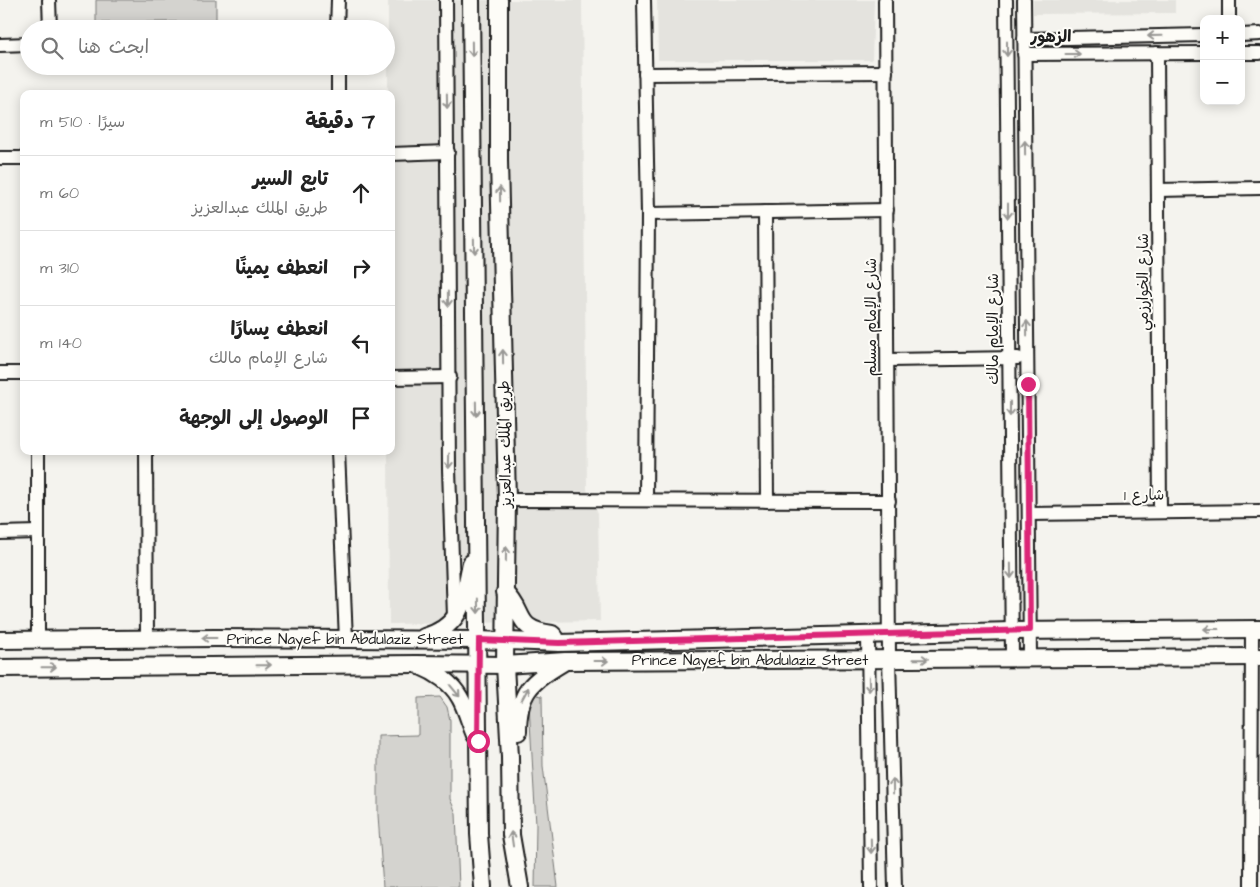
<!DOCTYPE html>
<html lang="ar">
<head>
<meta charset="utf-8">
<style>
  body { margin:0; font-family:"Architects Daughter","Playpen Sans Arabic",sans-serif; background:#f6f6f6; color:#222; direction:rtl }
  .controls { position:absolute; right:15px; top:15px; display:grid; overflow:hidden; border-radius:10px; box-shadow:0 2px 12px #0003 }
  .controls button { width:45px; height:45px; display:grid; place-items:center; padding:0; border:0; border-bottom:1px solid #e0e0e0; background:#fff; color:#222; font:25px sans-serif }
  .stop { position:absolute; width:15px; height:15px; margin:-11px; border:4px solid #db2777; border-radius:50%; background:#fff }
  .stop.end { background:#db2777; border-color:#fff; box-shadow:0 1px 5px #0008 }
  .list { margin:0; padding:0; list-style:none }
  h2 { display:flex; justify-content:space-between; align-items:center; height:65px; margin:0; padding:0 20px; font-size:21px }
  h2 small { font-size:16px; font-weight:400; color:#767676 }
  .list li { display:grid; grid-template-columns:32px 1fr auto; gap:15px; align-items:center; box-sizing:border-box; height:75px; padding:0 20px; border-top:1px solid #e0e0e0 }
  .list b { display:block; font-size:19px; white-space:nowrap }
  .list p { margin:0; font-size:16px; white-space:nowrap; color:#767676 }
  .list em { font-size:16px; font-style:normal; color:#767676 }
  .icon { flex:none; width:28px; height:28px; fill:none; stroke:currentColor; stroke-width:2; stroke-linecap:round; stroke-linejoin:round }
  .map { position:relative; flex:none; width:1260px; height:887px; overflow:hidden; direction:ltr }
  .search { position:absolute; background:#fff; box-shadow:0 2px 12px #0003; left:20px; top:20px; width:375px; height:55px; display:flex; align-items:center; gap:12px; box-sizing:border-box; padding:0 18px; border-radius:28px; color:#767676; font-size:19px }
  .panel { position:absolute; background:#fff; box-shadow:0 2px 12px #0003; left:20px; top:90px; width:375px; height:365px; border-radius:10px; direction:rtl }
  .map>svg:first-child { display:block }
  .built { fill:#e4e3de }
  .green { fill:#d4d3cf; stroke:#787876 }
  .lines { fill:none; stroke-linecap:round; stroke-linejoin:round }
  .minor-casing { stroke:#1c1c1c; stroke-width:16 }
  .major-casing { stroke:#1c1c1c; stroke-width:20 }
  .minor { stroke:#fdfcf7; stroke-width:12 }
  .major { stroke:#fdfcf7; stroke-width:16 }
  .oneway { stroke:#989794 }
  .route { stroke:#db2777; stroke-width:6 }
  .labels { text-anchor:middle; stroke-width:4; stroke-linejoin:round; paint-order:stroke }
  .street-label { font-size:15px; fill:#1c1c1c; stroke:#fdfcf7 }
  .neighbourhood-label { font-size:16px; font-weight:bold; fill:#1c1c1c; stroke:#fdfcf7 }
</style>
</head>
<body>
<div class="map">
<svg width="1260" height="887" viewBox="0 0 1260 887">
  <rect width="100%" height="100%" fill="#f4f3ee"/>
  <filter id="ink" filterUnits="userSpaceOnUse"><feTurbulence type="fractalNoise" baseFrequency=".02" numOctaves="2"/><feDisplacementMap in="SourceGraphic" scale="10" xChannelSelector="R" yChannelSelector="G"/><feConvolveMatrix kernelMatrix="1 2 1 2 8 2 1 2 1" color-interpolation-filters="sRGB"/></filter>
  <g filter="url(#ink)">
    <g class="built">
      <polygon points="388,0 582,0 587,490 598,513 600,621 389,624 388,451 391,451 391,94 388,94"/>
      <polygon points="657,0 874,0 872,60 658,60"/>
      <polygon points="1033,0 1175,0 1175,13 1033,14"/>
    </g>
    <g class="green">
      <polygon points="96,0 216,0 216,21 96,23"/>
      <polygon points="537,695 542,696 543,766 558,887 535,887 536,825 529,704 532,697"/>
      <polygon points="440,697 447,707 450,720 450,799 456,813 459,887 383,887 378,815 378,736 418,735 418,698"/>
    </g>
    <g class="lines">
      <defs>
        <g id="minor">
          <polyline points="49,0 50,29"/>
          <polyline points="446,0 449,469 454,617"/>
          <polyline points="644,0 648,214 646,500"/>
          <polyline points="885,0 889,659 895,887"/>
          <polyline points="1006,0 1012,658"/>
          <polyline points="1024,0 1030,657"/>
          <polyline points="1229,0 1229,19"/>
          <polyline points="337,29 338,0"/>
          <polyline points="1241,35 1260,34"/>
          <polyline points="1024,39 1204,35"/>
          <polyline points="0,45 29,44"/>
          <polyline points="1157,53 1160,511"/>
          <polyline points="1241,53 1260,53"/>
          <polyline points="1024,54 1204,53"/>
          <polyline points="338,66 338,94"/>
          <polyline points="645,74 886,72"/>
          <polyline points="391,154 448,152"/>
          <polyline points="0,158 24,158"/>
          <polyline points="1158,190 1260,188"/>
          <polyline points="765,212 767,501"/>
          <polyline points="648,214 887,210"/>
          <polyline points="888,360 1018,358"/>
          <polyline points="0,373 24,373"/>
          <polyline points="391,378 450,377"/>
          <polyline points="38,451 38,640"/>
          <polyline points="146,451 147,639"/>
          <polyline points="338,451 346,640"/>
          <polyline points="507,500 889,501"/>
          <polyline points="1029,514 1260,511"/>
          <polyline points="0,533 38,532"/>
          <polyline points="868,635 871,887"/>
          <polyline points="1251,887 1252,629"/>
        </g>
        <g id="major">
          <polyline points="471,0 479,834 483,887"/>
          <polyline points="499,0 499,161 507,500 505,665 510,757 511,835 520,887"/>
          <path d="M505,592C527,613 513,629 552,634L555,637"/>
          <path d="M424,637C464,625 463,599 471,563"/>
          <polyline points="0,640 216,638 479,640 559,643 1011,631 1260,629"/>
          <path d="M420,666C435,672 452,683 460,698C466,708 470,724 475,735"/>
          <polyline points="0,668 416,664 505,665 565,661 1260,657"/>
          <path d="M518,732C518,691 531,682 564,662"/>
        </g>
      </defs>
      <use href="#minor" class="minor-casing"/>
      <use href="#major" class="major-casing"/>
      <use href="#minor" class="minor"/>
      <use href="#major" class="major"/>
    </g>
    <defs><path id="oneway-shaft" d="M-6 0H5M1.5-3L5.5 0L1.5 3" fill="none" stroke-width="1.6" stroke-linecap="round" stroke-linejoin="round" transform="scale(1.25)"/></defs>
    <g class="oneway">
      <use href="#oneway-shaft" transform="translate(1155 36) rotate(179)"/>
      <use href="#oneway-shaft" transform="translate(472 49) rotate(89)"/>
      <use href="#oneway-shaft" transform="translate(1007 49) rotate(90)"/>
      <use href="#oneway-shaft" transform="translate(1073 54)"/>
      <use href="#oneway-shaft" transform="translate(447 101) rotate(89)"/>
      <use href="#oneway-shaft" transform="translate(1025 148) rotate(-91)"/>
      <use href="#oneway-shaft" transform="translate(500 194) rotate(-91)"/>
      <use href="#oneway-shaft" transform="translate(1008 211) rotate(90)"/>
      <use href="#oneway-shaft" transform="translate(474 246) rotate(89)"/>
      <use href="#oneway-shaft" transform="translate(448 299) rotate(89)"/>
      <use href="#oneway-shaft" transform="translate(1027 328) rotate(-91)"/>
      <use href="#oneway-shaft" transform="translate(503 357) rotate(-91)"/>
      <use href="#oneway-shaft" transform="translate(476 409) rotate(89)"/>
      <use href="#oneway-shaft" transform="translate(1010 409) rotate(90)"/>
      <use href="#oneway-shaft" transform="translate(449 461) rotate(91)"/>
      <use href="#oneway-shaft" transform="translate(506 554) rotate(-89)"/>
      <use href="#oneway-shaft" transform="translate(1011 571) rotate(89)"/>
      <use href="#oneway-shaft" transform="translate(478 606) rotate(89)"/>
      <use href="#oneway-shaft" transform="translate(1211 629) rotate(180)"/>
      <use href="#oneway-shaft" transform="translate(209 638) rotate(180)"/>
      <use href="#oneway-shaft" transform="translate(921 659) rotate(-1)"/>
      <use href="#oneway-shaft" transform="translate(601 661)"/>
      <use href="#oneway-shaft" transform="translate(264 665) rotate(-1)"/>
      <use href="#oneway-shaft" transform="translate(49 667) rotate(-1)"/>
      <use href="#oneway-shaft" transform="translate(869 684) rotate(89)"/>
      <use href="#oneway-shaft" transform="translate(455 691) rotate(50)"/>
      <use href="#oneway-shaft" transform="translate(525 694) rotate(-62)"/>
      <use href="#oneway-shaft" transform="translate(893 786) rotate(-91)"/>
      <use href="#oneway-shaft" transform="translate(512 839) rotate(-98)"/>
      <use href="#oneway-shaft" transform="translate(871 846) rotate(89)"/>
    </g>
  </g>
  <g class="lines" filter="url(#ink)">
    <polyline class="route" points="478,741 479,640 559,643 1030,630 1028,384"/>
  </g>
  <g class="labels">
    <g class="street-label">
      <text transform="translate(1143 282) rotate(-90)" y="5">شارع الخوارزمي</text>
      <text transform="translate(871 317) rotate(-90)" y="5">شارع الإمام مسلم</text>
      <text transform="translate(993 329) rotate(-90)" y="5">شارع الإمام مالك</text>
      <text transform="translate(505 444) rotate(-91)" y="5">طريق الملك عبدالعزيز</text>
      <text transform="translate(1144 495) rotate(-1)" y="5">شارع 1</text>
      <text x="345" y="644">Prince Nayef bin Abdulaziz Street</text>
      <text x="750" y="665">Prince Nayef bin Abdulaziz Street</text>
    </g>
    <g class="neighbourhood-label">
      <text x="1051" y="42">الزهور</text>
    </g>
  </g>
</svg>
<div class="controls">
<button>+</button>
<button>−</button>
</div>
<div class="stop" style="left:478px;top:741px"></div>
<div class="stop end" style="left:1028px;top:384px"></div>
<div class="search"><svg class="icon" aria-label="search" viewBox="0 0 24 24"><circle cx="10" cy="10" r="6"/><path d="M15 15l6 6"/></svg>ابحث هنا</div>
<section class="panel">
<h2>7 دقيقة<small>سيرًا · 510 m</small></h2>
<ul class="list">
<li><svg class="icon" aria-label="ahead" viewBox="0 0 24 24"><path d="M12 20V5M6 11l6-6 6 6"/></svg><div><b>تابع السير</b><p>طريق الملك عبدالعزيز</p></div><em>60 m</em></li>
<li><svg class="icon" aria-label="right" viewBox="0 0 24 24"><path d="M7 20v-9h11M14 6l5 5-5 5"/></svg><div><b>انعطف يمينًا</b></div><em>310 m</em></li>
<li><svg class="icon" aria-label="left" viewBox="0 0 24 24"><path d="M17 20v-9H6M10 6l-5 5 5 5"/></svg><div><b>انعطف يسارًا</b><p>شارع الإمام مالك</p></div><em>140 m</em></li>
<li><svg class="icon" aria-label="arrive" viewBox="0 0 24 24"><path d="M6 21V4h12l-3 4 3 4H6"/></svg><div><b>الوصول إلى الوجهة</b></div></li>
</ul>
</section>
</div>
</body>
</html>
